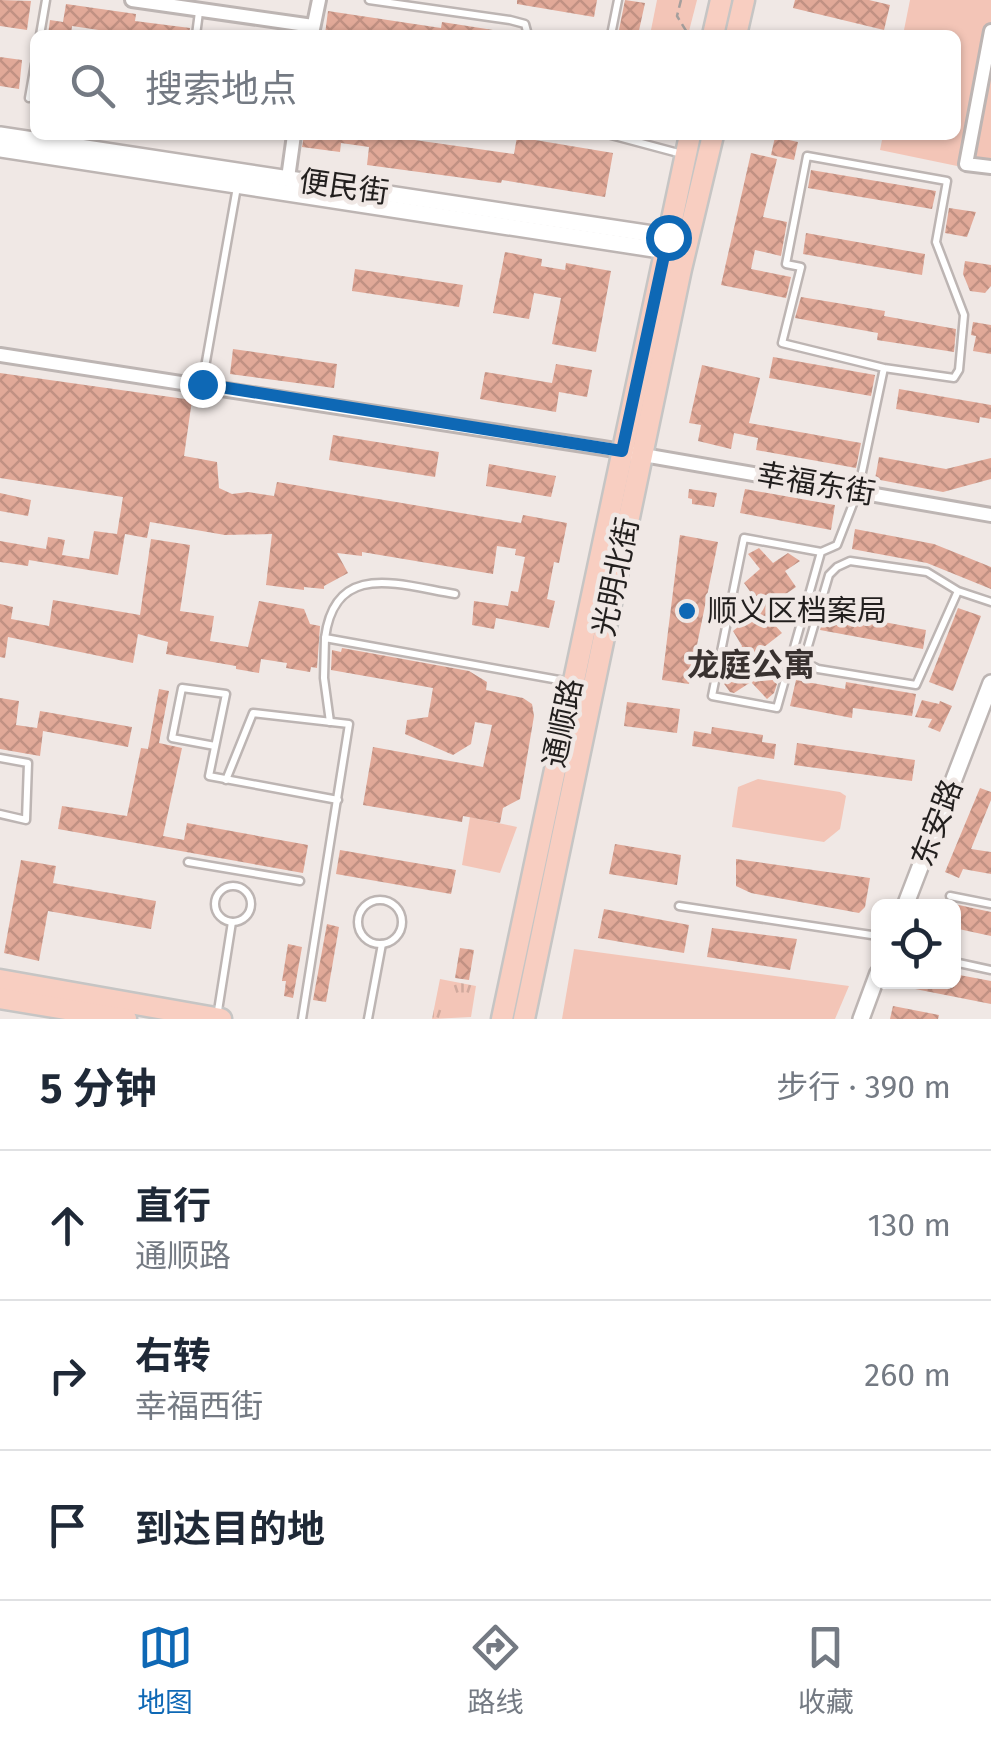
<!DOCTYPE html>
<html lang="zh">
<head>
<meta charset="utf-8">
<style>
  body { margin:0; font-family:"Fira Sans","Noto Sans SC",sans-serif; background:#f2f2f3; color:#1f2937 }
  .controls { position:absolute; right:30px; bottom:30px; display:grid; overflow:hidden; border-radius:15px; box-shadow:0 2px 8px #0004 }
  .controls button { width:90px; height:90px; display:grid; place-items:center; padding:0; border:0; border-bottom:2px solid #e0e1e3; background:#fff; color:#1f2937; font:50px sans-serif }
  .stop { position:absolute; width:30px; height:30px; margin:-22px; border:8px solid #0e68b5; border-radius:50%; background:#fff }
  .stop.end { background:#0e68b5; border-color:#fff; box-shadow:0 2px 10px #0008 }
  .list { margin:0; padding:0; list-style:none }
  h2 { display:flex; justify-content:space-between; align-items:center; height:130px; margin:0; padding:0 40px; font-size:42px }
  h2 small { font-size:32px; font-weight:400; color:#747a83 }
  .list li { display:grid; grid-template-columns:65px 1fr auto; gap:30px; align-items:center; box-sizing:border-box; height:150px; padding:0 40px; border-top:2px solid #e0e1e3 }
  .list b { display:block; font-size:38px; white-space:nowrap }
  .list p { margin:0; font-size:32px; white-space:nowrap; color:#747a83 }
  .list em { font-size:32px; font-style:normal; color:#747a83 }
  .icon { flex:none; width:55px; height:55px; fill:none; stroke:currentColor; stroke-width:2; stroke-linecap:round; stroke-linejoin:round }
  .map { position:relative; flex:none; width:991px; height:1019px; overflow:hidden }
  .search { position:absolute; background:#fff; box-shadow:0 2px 8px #0004; left:30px; right:30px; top:30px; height:110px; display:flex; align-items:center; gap:25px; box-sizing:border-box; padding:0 35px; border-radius:15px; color:#747a83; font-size:38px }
  .sheet { height:580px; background:#fff }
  nav { display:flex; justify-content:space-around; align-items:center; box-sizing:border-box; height:140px; border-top:2px solid #e0e1e3; background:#fff; font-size:28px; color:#747a83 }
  nav a { display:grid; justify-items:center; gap:5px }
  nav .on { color:#0e68b5 }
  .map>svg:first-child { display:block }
  .grass { fill:url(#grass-tufts) }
  .green { fill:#f3c5b7 }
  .building { fill:url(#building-cross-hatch) }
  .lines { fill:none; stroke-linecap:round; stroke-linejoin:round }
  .service-casing { stroke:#bdb5b3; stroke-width:11 }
  .minor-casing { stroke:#bdb5b3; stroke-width:18 }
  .tertiary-casing { stroke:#bdb5b3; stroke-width:20 }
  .primary-casing { stroke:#c6c5c4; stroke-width:25 }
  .path { stroke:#a59f9d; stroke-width:2.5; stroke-dasharray:8 5; stroke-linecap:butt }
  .service { stroke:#fff; stroke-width:6 }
  .minor { stroke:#fff; stroke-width:12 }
  .tertiary { stroke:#fff; stroke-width:15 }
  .primary { stroke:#f8cec1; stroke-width:20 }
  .route { stroke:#0e68b5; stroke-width:12 }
  .poi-dot { fill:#0e68b5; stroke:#f0e8e5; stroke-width:4 }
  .labels { text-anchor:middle; stroke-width:9; stroke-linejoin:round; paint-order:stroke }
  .street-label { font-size:30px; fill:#221f1e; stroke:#f0e8e5 }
  .poi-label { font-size:30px; fill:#221f1e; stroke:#f0e8e5; text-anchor:start }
  .neighbourhood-label { font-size:32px; font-weight:bold; fill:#393230; stroke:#f0e8e5 }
</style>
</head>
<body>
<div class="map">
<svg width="991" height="1019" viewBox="0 0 991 1019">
  <defs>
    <pattern id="grass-tufts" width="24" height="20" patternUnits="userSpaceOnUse" patternTransform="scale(2.5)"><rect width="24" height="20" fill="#f3c5b7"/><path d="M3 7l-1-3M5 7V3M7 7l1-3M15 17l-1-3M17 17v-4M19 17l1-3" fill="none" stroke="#d0a99d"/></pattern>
    <pattern id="building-cross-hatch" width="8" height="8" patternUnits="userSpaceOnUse" patternTransform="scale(2.5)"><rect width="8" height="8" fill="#e1a998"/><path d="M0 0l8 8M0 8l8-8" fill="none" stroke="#c19183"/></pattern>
  </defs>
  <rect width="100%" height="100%" fill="#f0e8e5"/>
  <polygon class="grass" points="440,979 476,986 471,1017 432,1019"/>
  <g class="green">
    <polygon points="657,0 697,0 688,35 650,35"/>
    <polygon points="910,0 991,0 991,159 986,172 880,150 883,135 956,135 956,35 903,35"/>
    <polygon points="758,779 840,792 846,796 840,829 824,842 732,827 738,787"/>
    <polygon points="470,817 517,827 500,873 462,865"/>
    <polygon points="574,949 849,986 835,1019 562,1019"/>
  </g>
  <g class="building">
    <polygon points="0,0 31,1 27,30 0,26"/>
    <polygon points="517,0 597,0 594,17 517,4"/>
    <polygon points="625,0 645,3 638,35 618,35"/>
    <polygon points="795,0 869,0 890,5 884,30 793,8"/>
    <polygon points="66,4 136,14 135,21 190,28 189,35 132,35 72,26 71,35 48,35 50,20 63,22"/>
    <polygon points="328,11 441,28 442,22 493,30 492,35 333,35 325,34"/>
    <polygon points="0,57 22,60 19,89 0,86"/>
    <polygon points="304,135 379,135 514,154 517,137 613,153 605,197 502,180 501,183 367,165 369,147 341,143 340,152 302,147"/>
    <polygon points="775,137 798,142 794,160 771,155"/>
    <polygon points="751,153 777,159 763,217 787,222 781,256 755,250 751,269 791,277 786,298 721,285"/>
    <polygon points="811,170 936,191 932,209 808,188"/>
    <polygon points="949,208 976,212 967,237 945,233"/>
    <polygon points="806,233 925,254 922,275 803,254"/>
    <polygon points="505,252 542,259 541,266 565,270 566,263 611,271 596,352 552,344 561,298 534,293 529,319 493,313"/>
    <polygon points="965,261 991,265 991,286 985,293 970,291 963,274"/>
    <polygon points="355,269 463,285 459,307 352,291"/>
    <polygon points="801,297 885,311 884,316 956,329 954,352 877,340 878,333 795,318"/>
    <polygon points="973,322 991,325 991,354 973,351 976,336 971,335"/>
    <polygon points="233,349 337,364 334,388 230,374"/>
    <polygon points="773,357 875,375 871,396 769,378"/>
    <polygon points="556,364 592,370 587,397 559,392 556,412 480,399 485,372 552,383"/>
    <polygon points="702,365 760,378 749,423 861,443 856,468 756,450 758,438 734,433 731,449 698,441 701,425 689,423"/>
    <polygon points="0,373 192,400 184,456 217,462 219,488 232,494 248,492 274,496 277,482 521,523 523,515 567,523 559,563 554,562 547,599 555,601 549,628 496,618 494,629 472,625 474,601 508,606 511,591 518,592 525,557 515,555 516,549 497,546 493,574 362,552 362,556 337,553 348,573 324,586 324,589 304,587 304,590 266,585 272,534 225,535 150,522 147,538 125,534 118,575 29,560 28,566 0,562 0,541 46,549 48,537 65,540 62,555 89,559 94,531 117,534 123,497 0,478"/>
    <polygon points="899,389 991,405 991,419 980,417 979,423 896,409"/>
    <polygon points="333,435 439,452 435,477 329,460"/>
    <polygon points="879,457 946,469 991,458 991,479 943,492 875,479"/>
    <polygon points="489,464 556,476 551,497 486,486"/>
    <polygon points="689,489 717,493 714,507 692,504 692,499 688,498"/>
    <polygon points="745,489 835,505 831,530 740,513"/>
    <polygon points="0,493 31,500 28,516 0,511"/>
    <polygon points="855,529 934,544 991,567 991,589 927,563 852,549"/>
    <polygon points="680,535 718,542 689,684 662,680"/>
    <polygon points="151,539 190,545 180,611 214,616 210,641 248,647 259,601 304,609 310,624 320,626 317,668 311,667 310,672 286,668 287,663 261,659 259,673 236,669 236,666 166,654 168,642 138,634 133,663 8,637 5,658 0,657 0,604 13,607 11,619 49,626 53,600 140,615"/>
    <polygon points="759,548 773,563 788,553 800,561 785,571 796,587 777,600 788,612 772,622 782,633 764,647 777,660 765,671 777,684 774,693 767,699 751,682 734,693 730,692 722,681 737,669 728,655 742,646 733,631 748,619 738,604 754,597 744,583 760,569 748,554"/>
    <polygon points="958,608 981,616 953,691 929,682"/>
    <polygon points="826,611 926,630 923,649 820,630"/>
    <polygon points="342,648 469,671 487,682 486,690 523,698 532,704 534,716 520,799 503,808 500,823 463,816 462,822 363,805 373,747 483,767 492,725 475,722 471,744 453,755 405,734 407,720 428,717 433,688 331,670 332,650 341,652"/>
    <polygon points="796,680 845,689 846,682 916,694 912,716 853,708 852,718 790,706"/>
    <polygon points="159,689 169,691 159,743 182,748 163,836 184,840 187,823 308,845 303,873 58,829 62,806 127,816 141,748 148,749"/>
    <polygon points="0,698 19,701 16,725 37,728 40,711 132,727 128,747 43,731 40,756 0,749"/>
    <polygon points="922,700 939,704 940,701 952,706 940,732 928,727 932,719 915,717"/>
    <polygon points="627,702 680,709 677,733 624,726"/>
    <polygon points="712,727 763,735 762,742 776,744 774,759 692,746 694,731 711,734"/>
    <polygon points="797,743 915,760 912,781 794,765"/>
    <polygon points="980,788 991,792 991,800 971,849 991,852 991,874 963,869 959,878 945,872"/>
    <polygon points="615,844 681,855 677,885 609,874"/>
    <polygon points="340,850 456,870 451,894 336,874"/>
    <polygon points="736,859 870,878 865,907 859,913 751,893 736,886"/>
    <polygon points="21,860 56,866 53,883 156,901 151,929 48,911 39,961 4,953"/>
    <polygon points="954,904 991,912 991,936 954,928"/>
    <polygon points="604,909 689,925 684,953 598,938"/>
    <polygon points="327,924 339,927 326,1002 313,1000"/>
    <polygon points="712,928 797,939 790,970 707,957"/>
    <polygon points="288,944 302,947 293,998 284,996 286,981 282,981"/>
    <polygon points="460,948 474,950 469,980 455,978"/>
    <polygon points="954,974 991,981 991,1004 900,986 901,982 954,982"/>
    <polygon points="893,1006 939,1015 938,1019 890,1019"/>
  </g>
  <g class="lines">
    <defs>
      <g id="service">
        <polyline points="369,0 510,20 525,24 528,35"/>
        <polyline points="40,35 46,0"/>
        <polyline points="196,35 199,12"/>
        <polyline points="611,35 618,0"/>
        <polyline points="29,98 35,64"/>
        <polyline points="611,135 682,154"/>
        <polyline points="202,384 237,187"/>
        <polyline points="821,552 777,708 712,696 744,538 821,552 837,545 858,491 884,368 954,378 959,370 964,315 936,242 947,181 807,156 786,264 801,267 782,343 884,368"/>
        <polyline points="958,591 916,685 818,669 810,665 806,653 829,575 837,567 850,561 927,572 958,591 991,602"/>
        <path d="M325,638C335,560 399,585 455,594"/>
        <polyline points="330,722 324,678 325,638 570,682"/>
        <polyline points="215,746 172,738 182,688 226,694 209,776 338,800"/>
        <polyline points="0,758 28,763 26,820 0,814"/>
        <polyline points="226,780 253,713 349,724 302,1019"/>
        <polyline points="188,862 300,881"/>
        <circle cx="233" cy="904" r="18"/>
        <polyline points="950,896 991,904"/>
        <circle cx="380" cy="922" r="22"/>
        <polyline points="679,906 878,936"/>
        <polyline points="954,962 991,970"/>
        <polyline points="217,1017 232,922"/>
        <polyline points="368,1019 382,944"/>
      </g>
      <g id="minor">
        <polyline points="132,0 313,26 312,35"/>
        <polyline points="313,29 319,0"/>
        <polyline points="991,31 966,164 991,167"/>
        <polyline points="288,178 294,135"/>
        <polyline points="0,355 603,448 991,515"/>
      </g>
      <g id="tertiary">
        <polyline points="0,135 679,238"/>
        <polyline points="0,149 673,252"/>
        <polyline points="905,906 991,683"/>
        <polyline points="861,1019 878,973"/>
      </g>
      <g id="primary">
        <polyline points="713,35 721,0"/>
        <polyline points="736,35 744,0"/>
        <polyline points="0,980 221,1019"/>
        <polyline points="0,998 126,1019"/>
        <polyline points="502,1019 690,135"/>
        <polyline points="524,1019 681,269 713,135"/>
      </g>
    </defs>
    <use href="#service" class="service-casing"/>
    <use href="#minor" class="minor-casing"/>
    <use href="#tertiary" class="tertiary-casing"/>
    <use href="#primary" class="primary-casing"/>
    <polyline class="path" points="681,0 677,16 688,34"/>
    <use href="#service" class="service"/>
    <use href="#minor" class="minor"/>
    <use href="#tertiary" class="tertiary"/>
    <use href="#primary" class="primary"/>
  </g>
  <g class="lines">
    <polyline class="route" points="202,384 622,451 668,237"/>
  </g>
  <circle class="poi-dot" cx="687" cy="611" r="10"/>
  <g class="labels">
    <g class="street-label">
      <text transform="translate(344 187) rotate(8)" y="10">便民街</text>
      <text transform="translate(816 484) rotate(10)" y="10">幸福东街</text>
      <text transform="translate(616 577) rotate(-78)" y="10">光明北街</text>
      <text transform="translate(563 723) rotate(-78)" y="10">通顺路</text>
      <text transform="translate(937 823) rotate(-69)" y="10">东安路</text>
    </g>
    <g class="poi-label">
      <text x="707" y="621">顺义区档案局</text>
    </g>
    <g class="neighbourhood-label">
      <text x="751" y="676">龙庭公寓</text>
    </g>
  </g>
</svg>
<div class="controls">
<button><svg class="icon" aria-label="locate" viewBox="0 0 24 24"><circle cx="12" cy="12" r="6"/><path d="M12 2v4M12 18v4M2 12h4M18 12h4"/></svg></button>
</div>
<div class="stop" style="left:668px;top:237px"></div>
<div class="stop end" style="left:202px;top:384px"></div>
<div class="search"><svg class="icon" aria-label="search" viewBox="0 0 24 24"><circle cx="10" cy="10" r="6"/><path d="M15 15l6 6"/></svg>搜索地点</div>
</div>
<section class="sheet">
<h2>5 分钟<small>步行 · 390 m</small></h2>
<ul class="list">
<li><svg class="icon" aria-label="ahead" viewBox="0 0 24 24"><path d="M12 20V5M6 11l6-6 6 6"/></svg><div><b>直行</b><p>通顺路</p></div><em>130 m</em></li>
<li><svg class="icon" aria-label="right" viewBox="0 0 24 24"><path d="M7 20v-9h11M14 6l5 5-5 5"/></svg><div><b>右转</b><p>幸福西街</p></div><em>260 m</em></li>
<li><svg class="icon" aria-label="arrive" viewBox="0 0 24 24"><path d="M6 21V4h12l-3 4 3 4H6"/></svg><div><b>到达目的地</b></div></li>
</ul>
</section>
<nav>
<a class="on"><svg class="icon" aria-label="map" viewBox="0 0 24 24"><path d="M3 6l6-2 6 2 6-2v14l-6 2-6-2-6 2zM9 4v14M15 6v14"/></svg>地图</a>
<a><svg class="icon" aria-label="directions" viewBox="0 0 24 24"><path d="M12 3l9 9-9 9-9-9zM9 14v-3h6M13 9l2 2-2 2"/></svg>路线</a>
<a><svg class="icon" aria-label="saved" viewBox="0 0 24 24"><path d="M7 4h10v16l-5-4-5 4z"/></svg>收藏</a>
</nav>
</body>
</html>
